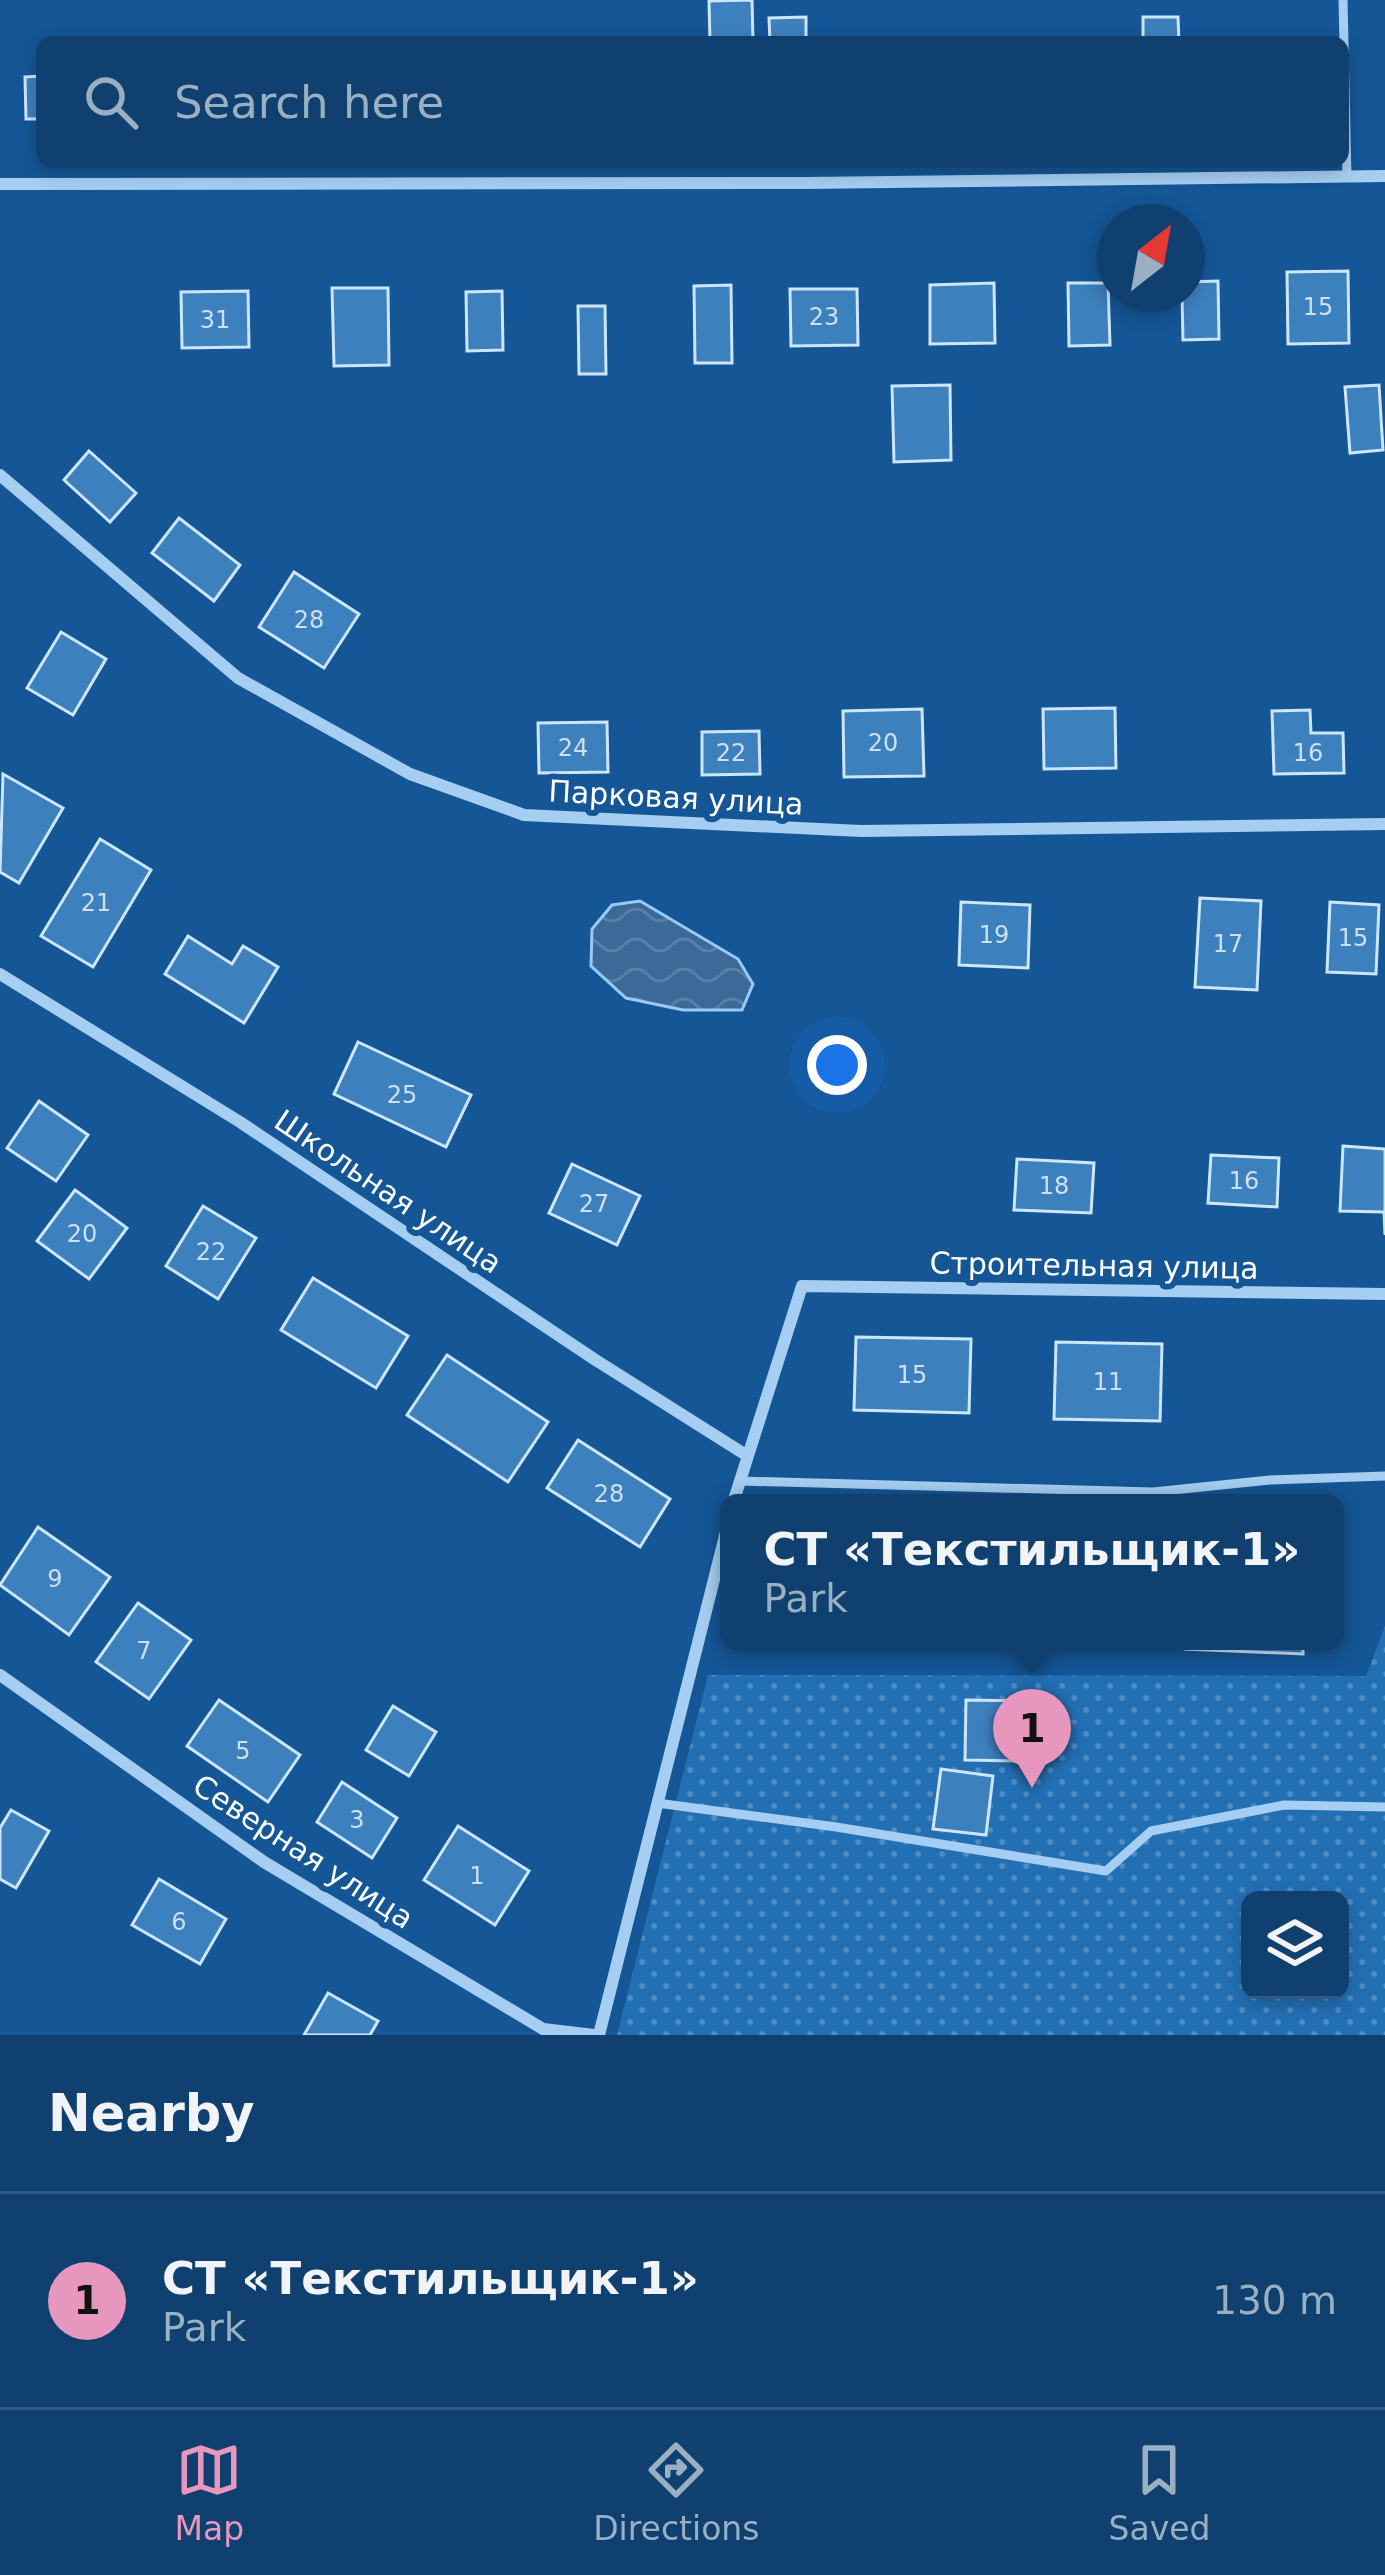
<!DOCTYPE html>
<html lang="en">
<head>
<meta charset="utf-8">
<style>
  body { margin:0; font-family:"DejaVu Sans",sans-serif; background:#1d4b78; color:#f1f3f6 }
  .controls { position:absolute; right:36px; bottom:36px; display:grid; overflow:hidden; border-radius:18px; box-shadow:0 6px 18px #0003 }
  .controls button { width:108px; height:108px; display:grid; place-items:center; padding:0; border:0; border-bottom:3px solid #2f5983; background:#0f4070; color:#f1f3f6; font:60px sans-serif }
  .compass { position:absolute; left:1097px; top:204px; width:108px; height:108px; border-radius:50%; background:#0f4070; box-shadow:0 6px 18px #0003; rotate:31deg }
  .you { position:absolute; left:837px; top:1065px; width:42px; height:42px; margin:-30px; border:9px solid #fff; border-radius:50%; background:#1a73e8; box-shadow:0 0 0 18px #1a73e833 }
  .badge { display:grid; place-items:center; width:78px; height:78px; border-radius:50%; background:#e797bd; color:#111; font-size:39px; font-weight:700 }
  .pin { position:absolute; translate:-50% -99px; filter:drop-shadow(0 3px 6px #0008) }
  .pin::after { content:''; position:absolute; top:63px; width:42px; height:36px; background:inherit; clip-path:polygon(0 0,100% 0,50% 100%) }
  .popup { position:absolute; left:720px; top:1494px; width:624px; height:156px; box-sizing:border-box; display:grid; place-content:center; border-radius:18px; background:#0f4070; filter:drop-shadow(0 3px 9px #0005); font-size:39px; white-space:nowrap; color:#9bafc3 }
  .popup b { font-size:45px; color:#f1f3f6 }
  .popup::after { content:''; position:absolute; left:50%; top:100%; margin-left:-24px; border:24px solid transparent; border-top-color:#0f4070 }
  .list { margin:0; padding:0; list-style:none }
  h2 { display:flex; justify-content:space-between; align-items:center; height:156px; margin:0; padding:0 48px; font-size:51px }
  h2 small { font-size:39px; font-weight:400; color:#9bafc3 }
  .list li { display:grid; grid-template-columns:78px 1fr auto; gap:36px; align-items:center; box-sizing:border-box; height:216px; padding:0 48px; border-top:3px solid #2f5983 }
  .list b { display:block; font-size:45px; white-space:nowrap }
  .list p { margin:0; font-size:39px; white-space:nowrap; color:#9bafc3 }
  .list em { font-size:39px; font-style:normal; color:#9bafc3 }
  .icon { flex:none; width:66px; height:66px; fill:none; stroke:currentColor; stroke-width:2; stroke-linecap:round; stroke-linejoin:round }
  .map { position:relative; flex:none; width:1385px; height:2035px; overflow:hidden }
  .search { position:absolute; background:#0f4070; box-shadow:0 6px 18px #0003; left:36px; right:36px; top:36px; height:132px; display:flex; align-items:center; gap:30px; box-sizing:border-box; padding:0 42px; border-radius:18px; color:#9bafc3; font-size:45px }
  .sheet { height:372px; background:#0f4070 }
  nav { display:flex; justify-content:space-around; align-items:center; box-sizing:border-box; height:168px; border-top:3px solid #2f5983; background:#0f4070; font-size:33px; color:#9bafc3 }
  nav a { display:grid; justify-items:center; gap:6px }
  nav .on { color:#e797bd }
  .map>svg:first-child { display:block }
  .grass { fill:url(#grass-dots); fill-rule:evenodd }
  .water { fill:url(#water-waves); stroke:#98caf5; stroke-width:3 }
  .building { fill:#3d80be; stroke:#cde6fd; stroke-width:3 }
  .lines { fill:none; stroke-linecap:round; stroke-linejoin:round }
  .lane { stroke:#a6cef2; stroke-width:9 }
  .street { stroke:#a6cef2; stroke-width:12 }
  .labels { text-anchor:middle; stroke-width:12; stroke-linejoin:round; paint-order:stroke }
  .number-label { font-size:24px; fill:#cedfef }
  .street-label { font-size:30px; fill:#fff; stroke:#145696 }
</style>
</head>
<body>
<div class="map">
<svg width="1385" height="2035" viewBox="0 0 1385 2035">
  <defs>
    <pattern id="grass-dots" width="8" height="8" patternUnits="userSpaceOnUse" patternTransform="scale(3)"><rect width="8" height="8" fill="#236fb3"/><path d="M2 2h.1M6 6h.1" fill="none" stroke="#4f8cc2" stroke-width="1.8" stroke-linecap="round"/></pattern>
    <pattern id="water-waves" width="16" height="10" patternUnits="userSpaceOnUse" patternTransform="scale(3)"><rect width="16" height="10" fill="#3b6a99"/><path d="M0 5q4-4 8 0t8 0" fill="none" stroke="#5880a8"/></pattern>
  </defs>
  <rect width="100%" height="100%" fill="#145696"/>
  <path class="grass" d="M1385,1626V2035H617L708,1675L1366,1676ZM1250,1900H1340V1990H1250Z"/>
  <polygon class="water" points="640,901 738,959 753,984 742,1010 683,1010 626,998 591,966 592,929 612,905"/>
  <g class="building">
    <polygon points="752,0 753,42 710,42 709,1"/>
    <polygon points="806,17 806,42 770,42 769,18"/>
    <polygon points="1143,17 1178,17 1179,42 1143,42"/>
    <polygon points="42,76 42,119 26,119 25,77"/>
    <polygon points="1348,271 1349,343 1288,344 1287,272"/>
    <polygon points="1218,281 1219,339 1183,340 1182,294 1187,294 1187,282"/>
    <polygon points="994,283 995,343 930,344 930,285"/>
    <polygon points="1068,283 1108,283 1110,345 1069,346"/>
    <polygon points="731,285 732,363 695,363 694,286"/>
    <polygon points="332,288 388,288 389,365 334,366"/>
    <polygon points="790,289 857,289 858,345 791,346"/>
    <polygon points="248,291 249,347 182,348 181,292"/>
    <polygon points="502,291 503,350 467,351 466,292"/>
    <polygon points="578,306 605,306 606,374 579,374"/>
    <polygon points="950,385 951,460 894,462 892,386"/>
    <polygon points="1379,385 1383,450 1350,453 1345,387"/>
    <polygon points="89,451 136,493 110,522 64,480"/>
    <polygon points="179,518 240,565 214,601 152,553"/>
    <polygon points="294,572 359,614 324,668 259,627"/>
    <polygon points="61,632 106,659 73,715 27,688"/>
    <polygon points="1115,708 1116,768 1044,769 1043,709"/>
    <polygon points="922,709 924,776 844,777 843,711"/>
    <polygon points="1310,710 1311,733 1343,733 1344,773 1274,774 1272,711"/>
    <polygon points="607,722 608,772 539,773 538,723"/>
    <polygon points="759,731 760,774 702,775 702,732"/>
    <polygon points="3,774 63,808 19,883 0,872"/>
    <polygon points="100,839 151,870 93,967 41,936"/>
    <polygon points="1200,898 1261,901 1257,990 1195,987"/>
    <polygon points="961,902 1030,905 1028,968 959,965"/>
    <polygon points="1330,902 1379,905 1376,974 1327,972"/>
    <polygon points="188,936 232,964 243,946 278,967 244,1023 165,974"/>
    <polygon points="358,1042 471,1095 446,1147 334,1094"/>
    <polygon points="39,1101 88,1135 56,1181 7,1148"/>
    <polygon points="1343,1146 1385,1149 1385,1235 1384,1212 1340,1211"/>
    <polygon points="1211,1155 1279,1158 1277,1207 1208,1203"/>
    <polygon points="1017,1159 1094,1163 1091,1213 1014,1210"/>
    <polygon points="572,1164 640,1196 617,1245 549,1213"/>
    <polygon points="75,1190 127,1228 89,1279 37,1241"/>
    <polygon points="203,1206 256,1238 218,1299 166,1266"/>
    <polygon points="313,1278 408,1336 376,1388 281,1330"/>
    <polygon points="856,1337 971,1339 969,1413 854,1410"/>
    <polygon points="1056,1342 1162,1344 1160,1421 1054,1419"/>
    <polygon points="447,1355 548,1422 508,1482 407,1415"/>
    <polygon points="578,1440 670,1499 640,1547 547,1488"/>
    <polygon points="38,1527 110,1577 69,1635 0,1585"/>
    <polygon points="138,1603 191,1640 149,1699 96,1662"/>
    <polygon points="1111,1641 1185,1641 1185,1647 1111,1644"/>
    <polygon points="1185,1641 1303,1641 1303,1654 1185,1649"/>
    <polygon points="219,1700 300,1755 268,1802 187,1746"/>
    <polygon points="966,1700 1026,1701 1025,1761 965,1760"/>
    <polygon points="393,1706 436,1732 409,1776 366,1750"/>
    <polygon points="941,1769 993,1776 986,1835 933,1829"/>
    <polygon points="342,1782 397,1818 372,1858 317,1822"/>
    <polygon points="11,1810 49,1831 16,1888 0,1879 0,1828"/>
    <polygon points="458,1826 529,1871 495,1925 424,1880"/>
    <polygon points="159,1879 226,1919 200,1964 132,1925"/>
    <polygon points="328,1993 378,2021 370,2035 304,2035"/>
  </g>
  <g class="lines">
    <g class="lane">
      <polyline points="1343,0 1347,177"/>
      <polyline points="739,1481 1153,1492 1270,1480 1385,1476"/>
      <polyline points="657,1803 836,1827 1106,1871 1151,1831 1284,1805 1385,1807"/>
    </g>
    <g class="street">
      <polyline points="0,184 805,183 1385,176"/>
      <polyline points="0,475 238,678 410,774 524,815 861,831 1385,824"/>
      <polyline points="0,974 240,1122 594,1359 746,1455"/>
      <polyline points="733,1503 802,1286 1385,1294"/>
      <polyline points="0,1675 264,1862 543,2029 594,2035"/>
      <polyline points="599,2035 729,1520"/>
    </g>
  </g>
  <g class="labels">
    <g class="number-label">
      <text x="1318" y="315">15</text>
      <text x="824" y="325">23</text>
      <text x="215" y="328">31</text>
      <text x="309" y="628">28</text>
      <text x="883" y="751">20</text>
      <text x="573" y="756">24</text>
      <text x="731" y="761">22</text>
      <text x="1308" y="761">16</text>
      <text x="96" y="911">21</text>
      <text x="994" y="943">19</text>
      <text x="1353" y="946">15</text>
      <text x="1228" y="952">17</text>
      <text x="402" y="1103">25</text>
      <text x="1244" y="1189">16</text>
      <text x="1054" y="1194">18</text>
      <text x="594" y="1212">27</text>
      <text x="82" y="1242">20</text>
      <text x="211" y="1260">22</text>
      <text x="912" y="1383">15</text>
      <text x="1108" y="1390">11</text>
      <text x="609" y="1502">28</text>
      <text x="55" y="1587">9</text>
      <text x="144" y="1659">7</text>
      <text x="243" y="1759">5</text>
      <text x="357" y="1828">3</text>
      <text x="477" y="1884">1</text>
      <text x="179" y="1930">6</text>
    </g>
    <g class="street-label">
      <text transform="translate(676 798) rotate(3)" y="10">Парковая улица</text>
      <text transform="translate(388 1192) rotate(34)" y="10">Школьная улица</text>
      <text transform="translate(1094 1266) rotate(1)" y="10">Строительная улица</text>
      <text transform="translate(303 1852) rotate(33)" y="10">Северная улица</text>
    </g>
  </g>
</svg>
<div class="controls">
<button><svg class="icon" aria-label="layers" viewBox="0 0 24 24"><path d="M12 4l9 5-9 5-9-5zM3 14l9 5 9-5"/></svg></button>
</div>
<svg class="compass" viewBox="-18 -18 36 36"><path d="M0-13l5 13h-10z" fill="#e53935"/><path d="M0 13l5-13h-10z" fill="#9bafc3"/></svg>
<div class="you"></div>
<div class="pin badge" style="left:1032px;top:1788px">1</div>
<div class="popup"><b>СТ «Текстильщик-1»</b>Park</div>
<div class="search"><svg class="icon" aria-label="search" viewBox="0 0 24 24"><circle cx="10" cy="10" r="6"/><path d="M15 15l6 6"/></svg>Search here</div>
</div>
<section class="sheet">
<h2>Nearby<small></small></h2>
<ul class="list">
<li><span class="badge">1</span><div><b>СТ «Текстильщик-1»</b><p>Park</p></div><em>130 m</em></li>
</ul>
</section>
<nav>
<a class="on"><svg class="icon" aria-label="map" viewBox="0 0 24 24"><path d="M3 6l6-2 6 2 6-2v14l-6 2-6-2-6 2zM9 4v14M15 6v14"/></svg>Map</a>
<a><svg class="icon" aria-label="directions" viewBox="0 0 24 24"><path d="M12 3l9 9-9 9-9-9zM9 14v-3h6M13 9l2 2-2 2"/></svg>Directions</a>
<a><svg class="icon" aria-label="saved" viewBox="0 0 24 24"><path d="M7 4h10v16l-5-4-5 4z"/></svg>Saved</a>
</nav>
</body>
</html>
